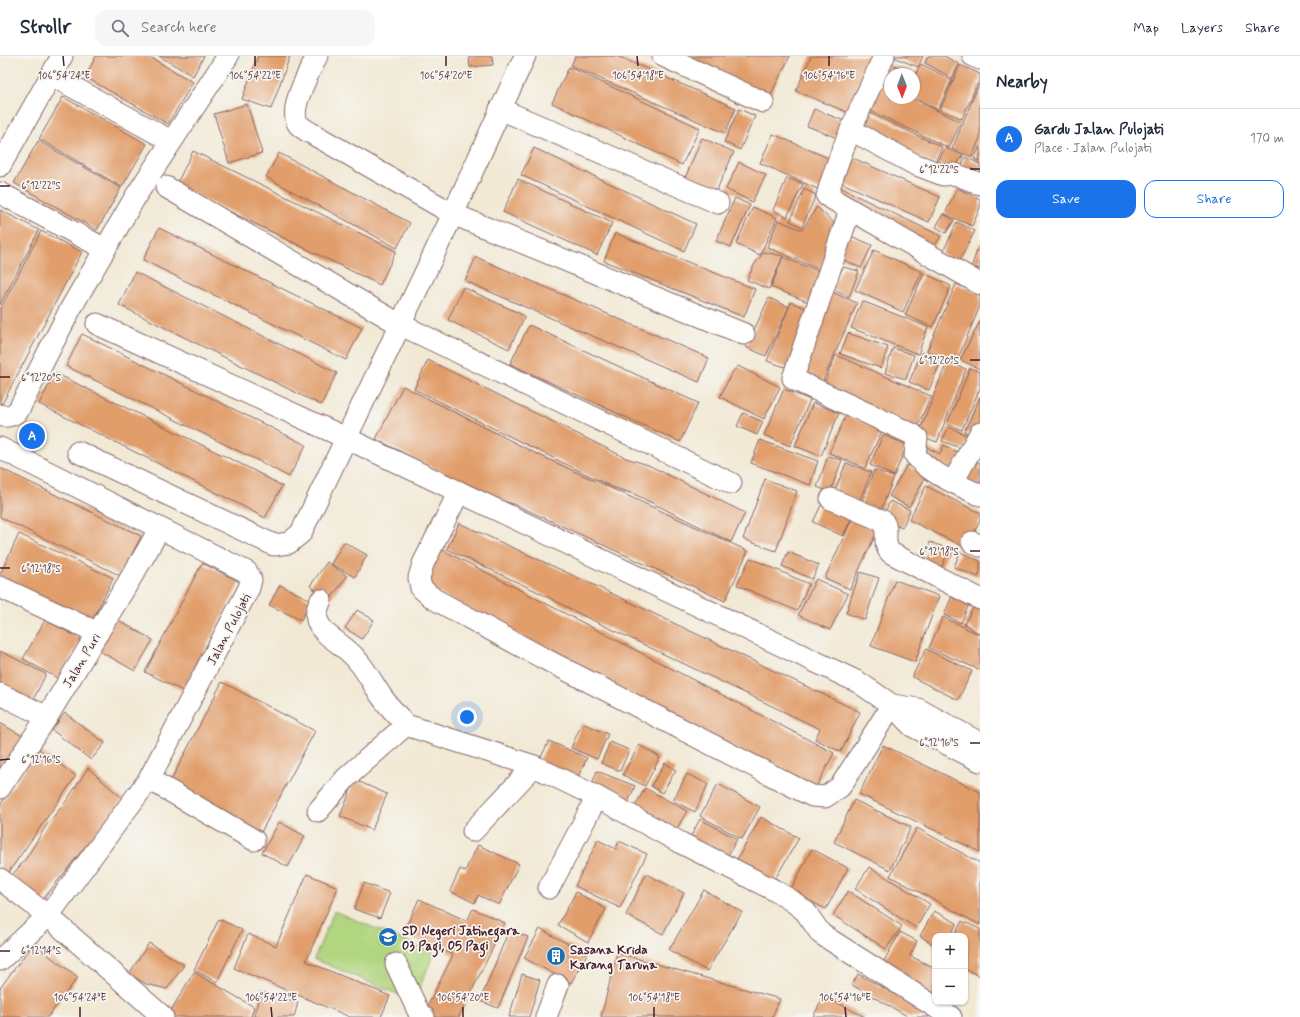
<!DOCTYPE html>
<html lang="en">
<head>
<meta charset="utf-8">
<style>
  body { margin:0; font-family:Mynerve,sans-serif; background:#f6f6f7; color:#1f2937 }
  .controls { position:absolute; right:12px; bottom:12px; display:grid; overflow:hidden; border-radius:8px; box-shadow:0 1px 3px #0004 }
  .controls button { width:36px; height:36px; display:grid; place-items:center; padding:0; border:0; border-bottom:1px solid #e0e1e3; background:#fff; color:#1f2937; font:20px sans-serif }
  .compass { position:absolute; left:884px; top:12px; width:36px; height:36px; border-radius:50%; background:#fff; box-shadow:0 1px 3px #0004; rotate:179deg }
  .you { position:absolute; left:467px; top:661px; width:14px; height:14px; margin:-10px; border:3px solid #fff; border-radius:50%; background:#1a73e8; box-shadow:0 0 0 6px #1a73e833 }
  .badge { display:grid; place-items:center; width:26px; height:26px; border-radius:50%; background:#1a73e8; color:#fff; font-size:13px; font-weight:700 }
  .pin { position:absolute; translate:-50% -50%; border:2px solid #fff; box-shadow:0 1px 4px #0006 }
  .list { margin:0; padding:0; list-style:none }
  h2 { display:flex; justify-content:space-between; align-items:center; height:52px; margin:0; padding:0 16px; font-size:17px }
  h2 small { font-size:13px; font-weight:400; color:#747a83 }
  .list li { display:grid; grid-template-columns:26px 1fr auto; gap:12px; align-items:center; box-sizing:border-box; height:60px; padding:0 16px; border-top:1px solid #e0e1e3 }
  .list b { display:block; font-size:15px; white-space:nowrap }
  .list p { margin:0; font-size:13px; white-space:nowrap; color:#747a83 }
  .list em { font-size:13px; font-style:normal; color:#747a83 }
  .actions { display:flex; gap:8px; padding:12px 16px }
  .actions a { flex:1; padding:9px 0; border:1px solid #1a73e8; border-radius:12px; text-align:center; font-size:14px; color:#1a73e8 }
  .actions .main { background:#1a73e8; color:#fff }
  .icon { flex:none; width:22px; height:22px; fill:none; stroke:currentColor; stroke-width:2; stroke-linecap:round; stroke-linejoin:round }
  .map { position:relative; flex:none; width:980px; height:961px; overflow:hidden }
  header { display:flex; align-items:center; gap:24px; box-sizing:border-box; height:56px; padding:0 20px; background:#fff; border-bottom:1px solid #e0e1e3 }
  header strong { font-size:19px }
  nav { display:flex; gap:22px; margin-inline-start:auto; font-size:14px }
  .search { width:280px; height:36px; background:#f6f6f7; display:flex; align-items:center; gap:10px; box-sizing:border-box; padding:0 14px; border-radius:12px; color:#747a83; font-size:15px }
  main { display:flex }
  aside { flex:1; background:#fff }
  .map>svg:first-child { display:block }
  .green { fill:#b1d67f; stroke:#7e7a55 }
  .building { fill:#e19d6b }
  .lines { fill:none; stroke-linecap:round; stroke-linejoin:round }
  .minor-casing { stroke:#856666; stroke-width:23 }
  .minor { stroke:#fff; stroke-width:21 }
  .ticks { fill:none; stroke:#4a1f2b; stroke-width:1.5 }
  .labels { text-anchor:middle; stroke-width:3.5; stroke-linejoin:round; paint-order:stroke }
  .street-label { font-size:13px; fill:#4a1f2b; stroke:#f6f6f2 }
  .poi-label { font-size:13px; font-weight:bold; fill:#4a1f2b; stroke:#f6f6f2; text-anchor:start }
  .ticks-label { font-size:10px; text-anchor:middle; fill:#4a1f2b; stroke:#f6f6f2; stroke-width:3.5; stroke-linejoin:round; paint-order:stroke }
</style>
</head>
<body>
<header>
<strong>Strollr</strong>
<div class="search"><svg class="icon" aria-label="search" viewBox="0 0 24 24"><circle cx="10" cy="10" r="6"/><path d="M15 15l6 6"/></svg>Search here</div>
<nav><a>Map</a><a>Layers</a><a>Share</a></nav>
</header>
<main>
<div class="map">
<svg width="980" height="961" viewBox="0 0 980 961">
  <rect width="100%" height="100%" fill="#f6f6f2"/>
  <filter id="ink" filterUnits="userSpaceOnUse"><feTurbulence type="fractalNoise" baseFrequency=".025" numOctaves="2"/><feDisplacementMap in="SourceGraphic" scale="8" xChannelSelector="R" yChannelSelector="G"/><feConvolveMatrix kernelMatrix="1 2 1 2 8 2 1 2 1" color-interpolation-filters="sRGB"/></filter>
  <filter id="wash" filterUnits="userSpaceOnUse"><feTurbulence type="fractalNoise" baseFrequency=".012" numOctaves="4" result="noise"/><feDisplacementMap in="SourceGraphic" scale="16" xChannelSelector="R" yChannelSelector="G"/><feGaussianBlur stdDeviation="0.9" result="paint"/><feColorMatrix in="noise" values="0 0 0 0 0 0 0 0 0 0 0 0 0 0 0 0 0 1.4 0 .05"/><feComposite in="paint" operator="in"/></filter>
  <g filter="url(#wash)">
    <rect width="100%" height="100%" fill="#f2e9d5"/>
    <polygon class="green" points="334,855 434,897 414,945 314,903"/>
    <g id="blocks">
      <g class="building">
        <polygon points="96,0 148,0 193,26 168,68 85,21"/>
        <polygon points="159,0 204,0 193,20"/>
        <polygon points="258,0 290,0 271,53 242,43"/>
        <polygon points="469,0 492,0 493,9 470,11"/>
        <polygon points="575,0 617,0 736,52 725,77 571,10"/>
        <polygon points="685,0 790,0 770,40"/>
        <polygon points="811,0 879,0 854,59 796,35"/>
        <polygon points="891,0 923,0 918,11"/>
        <polygon points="928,0 944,0 959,8 952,22 925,7"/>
        <polygon points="887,7 912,16 911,18 890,18 890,27 881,23"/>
        <polygon points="921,8 952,24 938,54 914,41 914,21"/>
        <polygon points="960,9 980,18 980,22 962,63 940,54"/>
        <polygon points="569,11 700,72 682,109 552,47"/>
        <polygon points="875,25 890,32 890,42 911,42 961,66 949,92 863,51"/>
        <polygon points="979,28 980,29 980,82 972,101 952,93"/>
        <polygon points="63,41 147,88 122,131 39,83"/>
        <polygon points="247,48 262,97 229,107 214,58"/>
        <polygon points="739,53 755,60 740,94 724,86"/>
        <polygon points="814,53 852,68 845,85 807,70"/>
        <polygon points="866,55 942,91 934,108 855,73"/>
        <polygon points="773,78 835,105 822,135 760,107"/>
        <polygon points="702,82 734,96 713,142 682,129"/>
        <polygon points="38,85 121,132 97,174 14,127"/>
        <polygon points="980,90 980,106 974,103"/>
        <polygon points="534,92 696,168 684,195 521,119"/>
        <polygon points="945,92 963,99 954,113 937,108"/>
        <polygon points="193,95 396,195 380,229 176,129"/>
        <polygon points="279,97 410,167 397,192 266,121"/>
        <polygon points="844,98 940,141 929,166 833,123"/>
        <polygon points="965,101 980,108 980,123 960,115"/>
        <polygon points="739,106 766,119 752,146 726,133"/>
        <polygon points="787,122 803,128 787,161 773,154"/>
        <polygon points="518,123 612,167 597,199 503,156"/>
        <polygon points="838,130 857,140 941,180 932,194 832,142"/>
        <polygon points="957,132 980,143 980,152 972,170 945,158"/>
        <polygon points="804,133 816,139 802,171 790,165"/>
        <polygon points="735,142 750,149 731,191 716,185"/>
        <polygon points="753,151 777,162 760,199 736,188"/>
        <polygon points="817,151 837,170 820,214 767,191 778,164 802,174"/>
        <polygon points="0,154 39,174 0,249"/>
        <polygon points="943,158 954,164 946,177 936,171"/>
        <polygon points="957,166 975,175 958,207 942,198"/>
        <polygon points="159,172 362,272 346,304 143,204"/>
        <polygon points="41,175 82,196 2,348 0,347 0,254"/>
        <polygon points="615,177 755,233 744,261 604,205"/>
        <polygon points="846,178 872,189 861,212 836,200"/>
        <polygon points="980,186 980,213 971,212"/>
        <polygon points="874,194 922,216 903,256 855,234"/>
        <polygon points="764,196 783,200 769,233 747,224 754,209"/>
        <polygon points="476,201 709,302 699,326 465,225"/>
        <polygon points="783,201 825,218 813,248 771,231"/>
        <polygon points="843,211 859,215 849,241 832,233"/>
        <polygon points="135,216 337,317 321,349 119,249"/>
        <polygon points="924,217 951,230 933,271 905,259"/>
        <polygon points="956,228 980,238 980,250 956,307 927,295"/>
        <polygon points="463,231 525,260 509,293 448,264"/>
        <polygon points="832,236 857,247 822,327 798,316"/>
        <polygon points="769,242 789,251 766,300 746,291"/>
        <polygon points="862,245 928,271 918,298 851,272"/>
        <polygon points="791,246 815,256 791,313 767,305"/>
        <polygon points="980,265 980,313 960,304"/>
        <polygon points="529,269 698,347 680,386 510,308"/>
        <polygon points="848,277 888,291 881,312 840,298"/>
        <polygon points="82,278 306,389 289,421 267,409 66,310"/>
        <polygon points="893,292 914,299 906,323 885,317"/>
        <polygon points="922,296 941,305 929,334 909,326"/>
        <polygon points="836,299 931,340 916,374 823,329"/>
        <polygon points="428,304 626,402 648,409 745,457 731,486 634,438 612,431 414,333"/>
        <polygon points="947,306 966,313 937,386 918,379"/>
        <polygon points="738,310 780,331 764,363 720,341 731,318"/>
        <polygon points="970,312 980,316 980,332 962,374 947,368"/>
        <polygon points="55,317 251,413 282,430 265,462 233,445 39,348"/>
        <polygon points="403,330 537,398 748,495 725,545 514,448 492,442 376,383"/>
        <polygon points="784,333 810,344 790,390 764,379"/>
        <polygon points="980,341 980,367 973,378 964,376"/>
        <polygon points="813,347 839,357 821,400 795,390"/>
        <polygon points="743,357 763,366 757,379 737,370"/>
        <polygon points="846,359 882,375 865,412 829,397"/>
        <polygon points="27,367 44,375 35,393 19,385"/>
        <polygon points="949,371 970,381 963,393 942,385"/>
        <polygon points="883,379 907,389 894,420 870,409"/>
        <polygon points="760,384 818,405 810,429 751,407"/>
        <polygon points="923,389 940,398 944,389 961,398 952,418 921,399"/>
        <polygon points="828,400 842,404 830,436 817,431"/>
        <polygon points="974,405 980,407 980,430 963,423"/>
        <polygon points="846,407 871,416 857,452 832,442"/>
        <polygon points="907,409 926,420 909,451 889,440"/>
        <polygon points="0,412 141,480 121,520 0,461"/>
        <polygon points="874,414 894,421 878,461 859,453"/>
        <polygon points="765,423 797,435 776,495 743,483"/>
        <polygon points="926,430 980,457 980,465 966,492 909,464"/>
        <polygon points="825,441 855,455 843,480 813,466"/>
        <polygon points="890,445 910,454 902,472 882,463"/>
        <polygon points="855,456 881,467 850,533 825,522"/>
        <polygon points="459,467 596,530 860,656 841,696 815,683 820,673 582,559 538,536 447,493"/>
        <polygon points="19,478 113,522 91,567 0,524 0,518"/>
        <polygon points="344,486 367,499 355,521 331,508"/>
        <polygon points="930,486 949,493 940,515 922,508"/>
        <polygon points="441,493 834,697 815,733 422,529"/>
        <polygon points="788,496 819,509 812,523 782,510"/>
        <polygon points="960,496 980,505 980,516 978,521 954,511"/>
        <polygon points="750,502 809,528 797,555 737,529"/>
        <polygon points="327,506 347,520 330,544 310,530"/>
        <polygon points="202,507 240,526 183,635 145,616"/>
        <polygon points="860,516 879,522 865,564 846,557"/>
        <polygon points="816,523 848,538 830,574 798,559"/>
        <polygon points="895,524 939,540 915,606 871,590"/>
        <polygon points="280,529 311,544 301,564 269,549"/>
        <polygon points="954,535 971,543 961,567 944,559"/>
        <polygon points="976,547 980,550 980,578 964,568"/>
        <polygon points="357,554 374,564 362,583 345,572"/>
        <polygon points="943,561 980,579 980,614 929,592"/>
        <polygon points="116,563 153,584 135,615 98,594"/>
        <polygon points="45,564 81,583 59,623 23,603"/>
        <polygon points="926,593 972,615 958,644 912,621"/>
        <polygon points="0,595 46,618 31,648 0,633"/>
        <polygon points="222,626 315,675 260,778 168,730"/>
        <polygon points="65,657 105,687 91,704 52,674"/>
        <polygon points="0,667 24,681 0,715"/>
        <polygon points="582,667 608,678 597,703 571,692"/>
        <polygon points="549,685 587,702 576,725 538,707"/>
        <polygon points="610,686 629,694 620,715 601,707"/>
        <polygon points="639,689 660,701 645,730 623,719"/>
        <polygon points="883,689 980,736 980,796 859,738"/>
        <polygon points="39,693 76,720 6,820 0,816 0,749"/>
        <polygon points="665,707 676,714 662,737 651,730"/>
        <polygon points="88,712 123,743 41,846 10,822 27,801 46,770 67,744"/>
        <polygon points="597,715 635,730 626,751 589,736"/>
        <polygon points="687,718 708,728 695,756 673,745"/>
        <polygon points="355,724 387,738 372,774 340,760"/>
        <polygon points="718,728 760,751 742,783 700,760"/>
        <polygon points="645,732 687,755 674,778 632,756"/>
        <polygon points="854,744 911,771 890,814 834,786"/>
        <polygon points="761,761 799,782 772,828 735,807"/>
        <polygon points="700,763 737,783 726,803 689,784"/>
        <polygon points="279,766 305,780 288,811 262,797"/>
        <polygon points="917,772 980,807 980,869 890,820"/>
        <polygon points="598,784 616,793 619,785 647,798 620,852 575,830"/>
        <polygon points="478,789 519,808 499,849 478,839 475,847 450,835 460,813 465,815"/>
        <polygon points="812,793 848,812 826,853 790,835"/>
        <polygon points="869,811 930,848 916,872 855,833"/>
        <polygon points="307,818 338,831 306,905 390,940 381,961 350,961 234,912 248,878 276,890"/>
        <polygon points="646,818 684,837 663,878 626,859"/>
        <polygon points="364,827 390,837 380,862 354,853"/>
        <polygon points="704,834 742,856 707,915 669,894"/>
        <polygon points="848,835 902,870 886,893 833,859"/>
        <polygon points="576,836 606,853 588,886 558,869"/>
        <polygon points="419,843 467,865 473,853 505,867 459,961 433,961 424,957 453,899 404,875"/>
        <polygon points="934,855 957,867 950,880 935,880 935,889 920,880"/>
        <polygon points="219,863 242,874 217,926 194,914"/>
        <polygon points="962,865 980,873 980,920 965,913 965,880 954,880"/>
        <polygon points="540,873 587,898 571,927 524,902"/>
        <polygon points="509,874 528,881 498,952 480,945"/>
        <polygon points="900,876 917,885 910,900 935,912 935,946 954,946 950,954 923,940 879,914"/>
        <polygon points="149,887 184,909 167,933 146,928 129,918"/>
        <polygon points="33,888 78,921 48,961 0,961 0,932"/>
        <polygon points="617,897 780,943 772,961 601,961"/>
        <polygon points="194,916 254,951 251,961 167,961"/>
        <polygon points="522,918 540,924 531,954 529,961 509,961"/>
        <polygon points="858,918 930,958 929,961 909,961 852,929"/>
        <polygon points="260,936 298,946 294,961 254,961"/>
        <polygon points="824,940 865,961 813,961"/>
      </g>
    </g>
  </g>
  <g filter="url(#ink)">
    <use href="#blocks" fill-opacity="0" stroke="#856666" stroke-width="1"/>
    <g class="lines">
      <defs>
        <g id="minor">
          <path d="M317,0C310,15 288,52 298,68C301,71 307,75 311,77L453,158L744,278"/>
          <polyline points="663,0 763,46"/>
          <path d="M884,0C864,46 840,92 827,140L980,228"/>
          <polyline points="973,0 980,3"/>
          <polyline points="51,19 171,85"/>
          <polyline points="500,53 718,147"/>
          <polyline points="851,74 914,108 943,119 955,118 980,128"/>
          <polyline points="0,110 62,0"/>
          <polyline points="166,131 399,268 731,427"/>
          <polyline points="0,137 105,193"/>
          <path d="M850,154L793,322L795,324L912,378L917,382L915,399C931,419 958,428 980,439"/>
          <polyline points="97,268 346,382 858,626 892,649 912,670 980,705"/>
          <path d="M0,359C7,362 13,359 18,355L71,252L137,138L228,0"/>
          <polyline points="0,392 247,516 251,524 249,532 149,723 48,860 0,904"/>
          <polyline points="78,396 274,489 289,487 301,477 453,158 525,0"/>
          <polyline points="953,426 980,377"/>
          <polyline points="459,436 423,508 419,522 421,532 434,543 541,601 812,740 825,741 840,731 892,649"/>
          <path d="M831,443L883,465C890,475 881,488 891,497L980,543"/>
          <polyline points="972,486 980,490"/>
          <polyline points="0,531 98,577"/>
          <path d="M321,544C318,551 315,556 317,564C323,579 336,584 347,594C363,607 370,624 382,641C389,651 398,660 406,669"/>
          <polyline points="0,638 47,661"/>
          <polyline points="892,649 918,653 980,687"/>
          <polyline points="149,723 254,784"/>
          <polyline points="0,732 47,661 147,495 159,473"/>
          <polyline points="318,755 346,722 406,669 534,710 597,741 681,787 774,834 792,845 805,855 821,878 951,961"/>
          <polyline points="473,775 534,710"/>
          <polyline points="0,823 48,860 163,961"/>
          <polyline points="549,832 597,741"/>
          <polyline points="396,908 419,957 424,961"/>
          <polyline points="546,961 558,929"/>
        </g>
      </defs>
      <use href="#minor" class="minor-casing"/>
      <use href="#minor" class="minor"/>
    </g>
  </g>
  <path class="ticks" d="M63,0L64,10M255,0V10M446,0V10M637,0L638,10M829,0V10M970,113H980M0,130H10M970,304H980M0,321H10M970,495H980M0,512H10M970,687H980M0,704L10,703M0,895H10M80,951V961M271,951L272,961M463,951V961M654,951V961M845,951L846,961"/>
  <defs>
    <symbol id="school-disc" viewBox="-11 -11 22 22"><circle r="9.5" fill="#1f6fb2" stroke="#f6f6f2"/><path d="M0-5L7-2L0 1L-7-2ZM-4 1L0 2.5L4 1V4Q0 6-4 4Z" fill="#fff"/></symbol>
    <symbol id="building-disc" viewBox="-11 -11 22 22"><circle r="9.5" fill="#1f6fb2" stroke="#f6f6f2"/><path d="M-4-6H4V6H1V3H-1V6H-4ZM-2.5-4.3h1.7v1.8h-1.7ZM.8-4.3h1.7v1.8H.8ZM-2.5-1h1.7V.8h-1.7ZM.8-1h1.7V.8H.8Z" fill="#fff"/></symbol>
  </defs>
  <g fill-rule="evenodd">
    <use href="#school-disc" x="377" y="870" width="22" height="22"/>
    <use href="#building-disc" x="545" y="889" width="22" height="22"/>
  </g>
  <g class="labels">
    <g class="street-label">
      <text transform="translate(228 573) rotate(-62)" y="5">Jalan Pulojati</text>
      <text transform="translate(81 604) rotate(-59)" y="5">Jalan Puri</text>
    </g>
    <g class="poi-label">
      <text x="402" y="879">SD Negeri Jatinegara<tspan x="402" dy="15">03 Pagi, 05 Pagi</tspan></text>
      <text x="570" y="898">Sasana Krida<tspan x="570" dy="15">Karang Taruna</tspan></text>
    </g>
  </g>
  <g class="ticks-label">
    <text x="64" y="23">106°54'24"E</text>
    <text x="255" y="23">106°54'22"E</text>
    <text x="446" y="23">106°54'20"E</text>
    <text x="638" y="23">106°54'18"E</text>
    <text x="829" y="23">106°54'16"E</text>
    <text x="939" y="117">6°12'22"S</text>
    <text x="41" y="133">6°12'22"S</text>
    <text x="939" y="308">6°12'20"S</text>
    <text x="41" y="325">6°12'20"S</text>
    <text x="939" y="499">6°12'18"S</text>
    <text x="41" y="516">6°12'18"S</text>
    <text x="939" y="690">6°12'16"S</text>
    <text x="41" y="707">6°12'16"S</text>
    <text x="41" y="898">6°12'14"S</text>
    <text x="80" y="945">106°54'24"E</text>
    <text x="271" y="945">106°54'22"E</text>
    <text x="463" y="945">106°54'20"E</text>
    <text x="654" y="945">106°54'18"E</text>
    <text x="845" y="945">106°54'16"E</text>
  </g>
</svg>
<div class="controls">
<button>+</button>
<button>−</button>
</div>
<svg class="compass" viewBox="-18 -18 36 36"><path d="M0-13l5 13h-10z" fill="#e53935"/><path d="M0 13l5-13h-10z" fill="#747a83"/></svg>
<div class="you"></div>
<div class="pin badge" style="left:32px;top:380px">A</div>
</div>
<aside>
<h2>Nearby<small></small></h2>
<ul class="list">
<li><span class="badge">A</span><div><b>Gardu Jalan Pulojati</b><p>Place · Jalan Pulojati</p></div><em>170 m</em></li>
</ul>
<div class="actions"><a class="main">Save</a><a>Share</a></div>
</aside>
</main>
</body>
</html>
